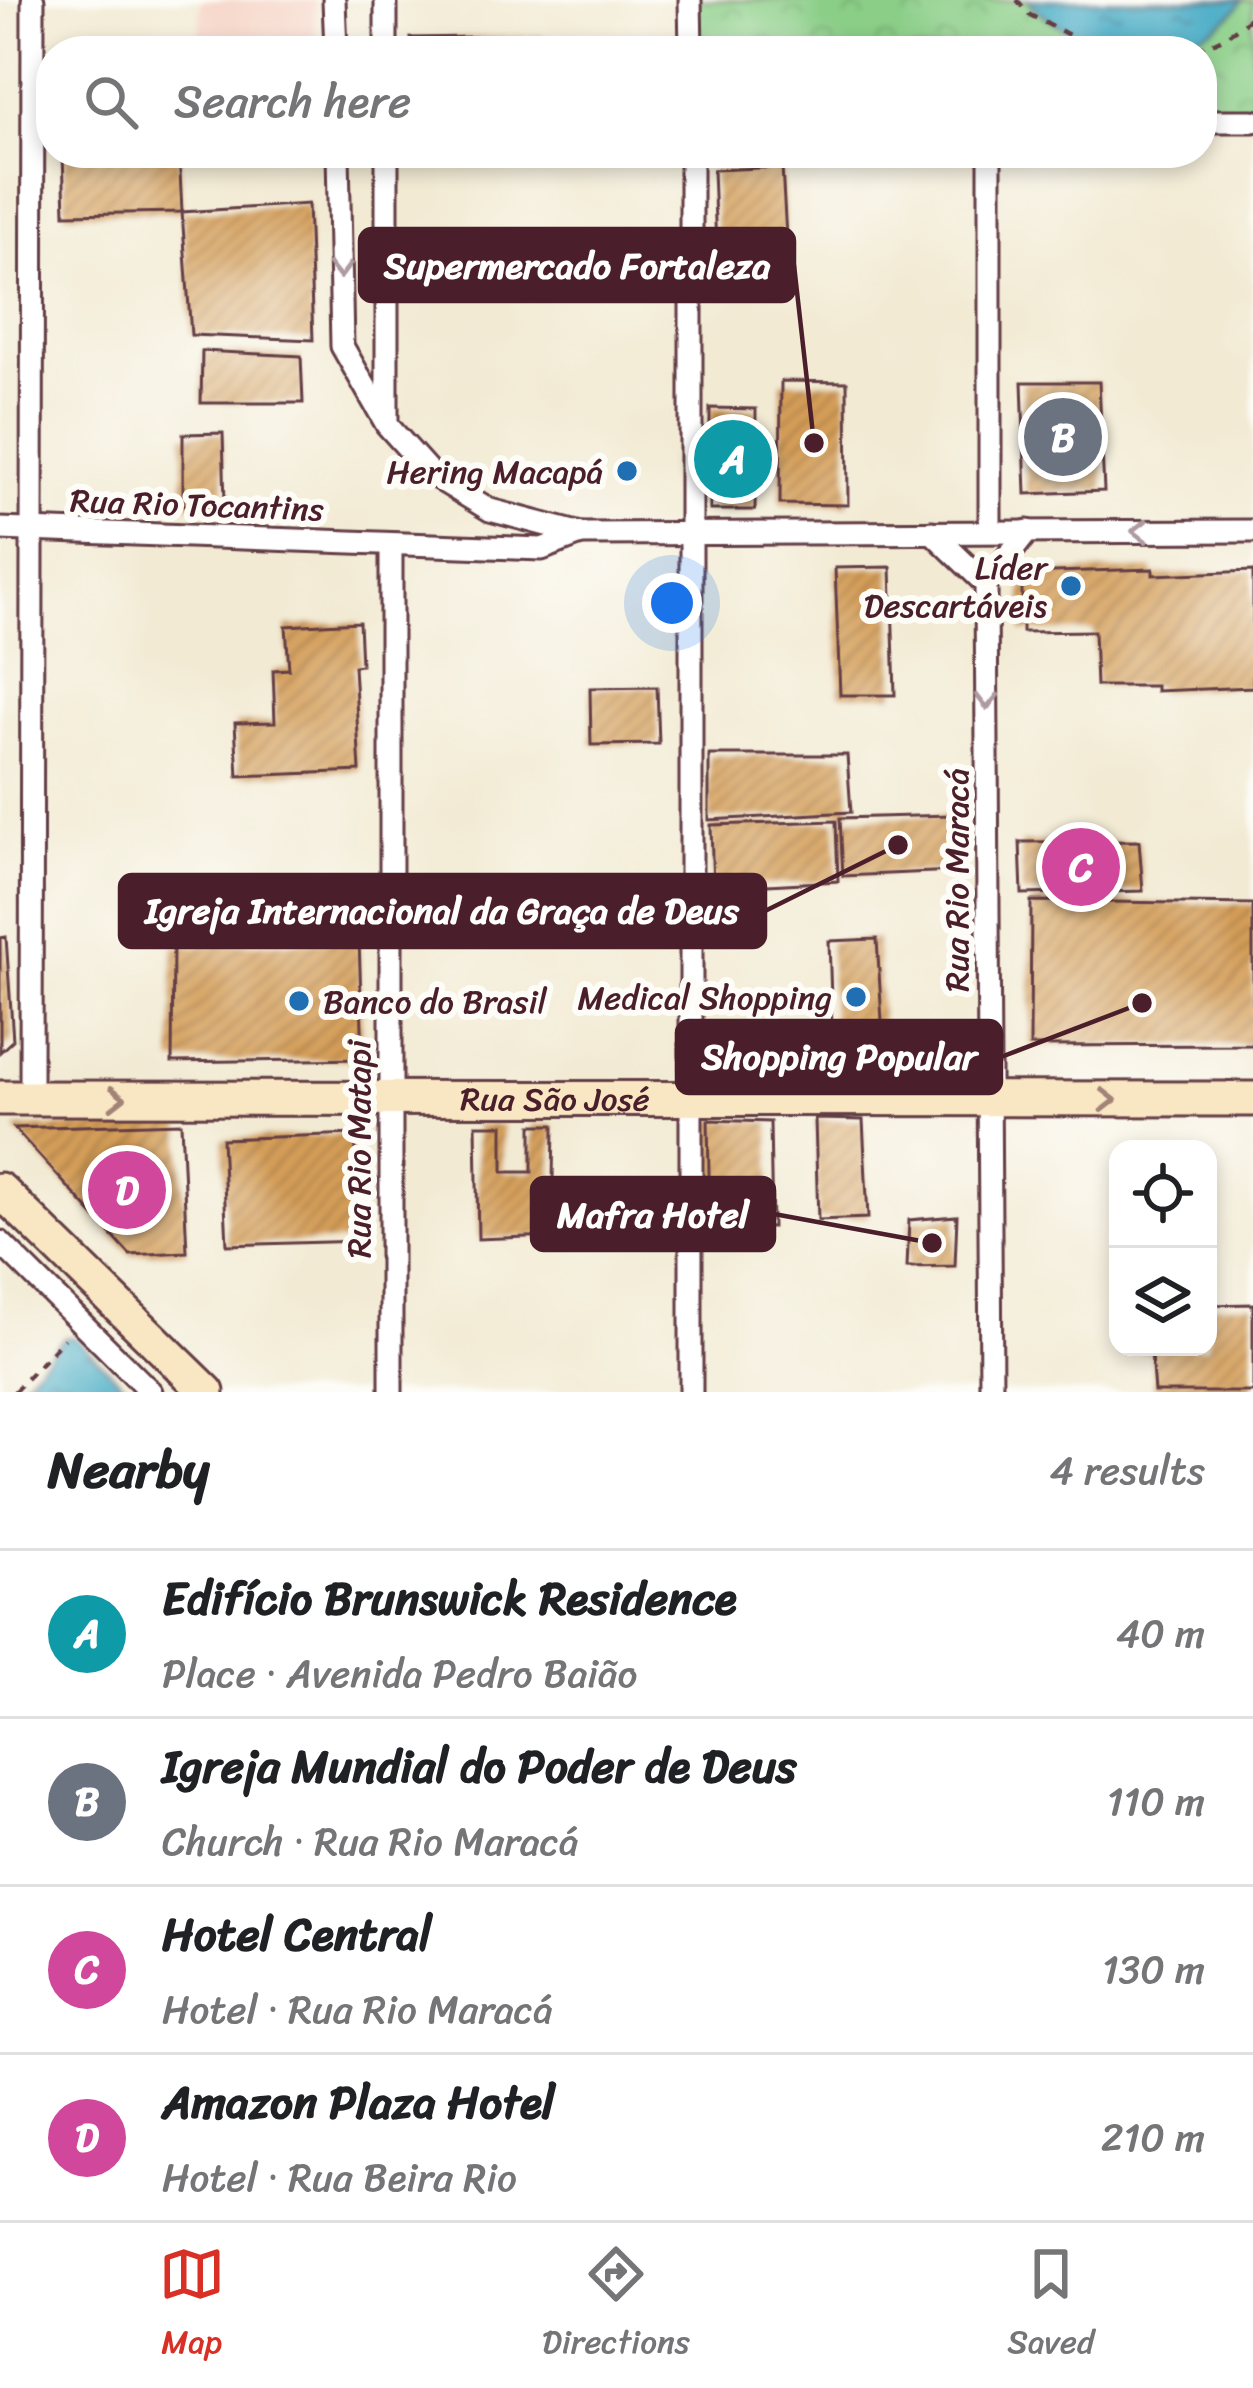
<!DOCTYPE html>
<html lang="en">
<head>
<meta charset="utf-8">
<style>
  body { margin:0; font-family:Sriracha,sans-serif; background:#f6f6f6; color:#202124 }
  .controls { position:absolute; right:36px; bottom:36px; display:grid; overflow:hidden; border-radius:24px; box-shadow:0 6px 18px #0003 }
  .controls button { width:108px; height:108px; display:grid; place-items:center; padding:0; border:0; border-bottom:3px solid #e0e0e0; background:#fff; color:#202124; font:60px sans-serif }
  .you { position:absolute; left:672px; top:603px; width:42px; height:42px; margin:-30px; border:9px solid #fff; border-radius:50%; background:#1a73e8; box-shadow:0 0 0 18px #1a73e833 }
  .badge { display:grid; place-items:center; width:78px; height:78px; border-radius:50%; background:#d93025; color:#fff; font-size:39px; font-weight:700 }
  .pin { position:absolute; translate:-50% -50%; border:6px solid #fff; box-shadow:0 3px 12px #0006 }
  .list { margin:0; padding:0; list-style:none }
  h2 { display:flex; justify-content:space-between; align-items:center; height:156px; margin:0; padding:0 48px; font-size:51px }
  h2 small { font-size:39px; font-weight:400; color:#757577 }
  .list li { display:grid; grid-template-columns:78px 1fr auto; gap:36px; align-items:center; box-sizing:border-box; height:168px; padding:0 48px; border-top:3px solid #e0e0e0 }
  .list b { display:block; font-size:45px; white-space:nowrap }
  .list p { margin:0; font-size:39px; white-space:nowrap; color:#757577 }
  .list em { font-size:39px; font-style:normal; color:#757577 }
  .icon { flex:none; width:66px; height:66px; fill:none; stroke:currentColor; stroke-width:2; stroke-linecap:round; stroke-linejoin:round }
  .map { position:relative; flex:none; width:1253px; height:1392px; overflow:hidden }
  .search { position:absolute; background:#fff; box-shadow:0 6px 18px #0003; left:36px; right:36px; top:36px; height:132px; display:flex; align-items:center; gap:30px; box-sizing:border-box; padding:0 42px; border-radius:48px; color:#757577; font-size:45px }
  .sheet { height:828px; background:#fff }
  nav { display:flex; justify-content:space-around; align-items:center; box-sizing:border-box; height:168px; border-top:3px solid #e0e0e0; background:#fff; font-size:33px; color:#757577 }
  nav a { display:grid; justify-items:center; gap:6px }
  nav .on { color:#d93025 }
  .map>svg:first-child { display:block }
  .built { fill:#f6d2c4 }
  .park { fill:url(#park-crowns); stroke:#6a7659; stroke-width:3 }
  .pitch { fill:#8ace87; stroke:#6a7659; stroke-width:3 }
  .water { fill:url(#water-ripples); stroke:#486478; stroke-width:3 }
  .building { fill:url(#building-hatch) }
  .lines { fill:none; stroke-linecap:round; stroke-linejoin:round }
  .street-casing { stroke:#633d44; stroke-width:27 }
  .secondary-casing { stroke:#633d44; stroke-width:39 }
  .path { stroke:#633d44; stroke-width:4.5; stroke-dasharray:9 9; stroke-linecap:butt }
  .street { stroke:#fff; stroke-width:21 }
  .secondary { stroke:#f9e7c3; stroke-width:33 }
  .oneway { stroke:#ae9aa0 }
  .oneway2 { stroke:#a28377 }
  .poi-dot { fill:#1f6fb2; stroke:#fdfcf7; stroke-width:4.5 }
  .labels { text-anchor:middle; stroke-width:12; stroke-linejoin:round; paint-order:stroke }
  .poi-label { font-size:33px; fill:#4a1f2b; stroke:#fdfcf7; text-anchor:end }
  .street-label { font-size:33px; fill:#4a1f2b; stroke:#fdfcf7 }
  .leader { fill:none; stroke:#4a1f2b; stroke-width:4.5 }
  .callout-dot { fill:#4a1f2b; stroke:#fdfcf7; stroke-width:4.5 }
  .callout { fill:#4a1f2b; stroke:#4a1f2b; stroke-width:4.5 }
  .callout-label { font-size:36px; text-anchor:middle; font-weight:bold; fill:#fff }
</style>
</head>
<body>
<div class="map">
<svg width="1253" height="1392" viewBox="0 0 1253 1392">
  <defs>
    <pattern id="park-crowns" width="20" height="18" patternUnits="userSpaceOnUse" patternTransform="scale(3)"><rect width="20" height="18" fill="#8ace87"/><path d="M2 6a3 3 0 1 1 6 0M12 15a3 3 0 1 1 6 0" fill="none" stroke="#79b075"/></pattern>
    <pattern id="water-ripples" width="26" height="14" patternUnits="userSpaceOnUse" patternTransform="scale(3)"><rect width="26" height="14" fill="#45aac5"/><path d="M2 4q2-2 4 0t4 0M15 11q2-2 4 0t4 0" fill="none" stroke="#3c8aa0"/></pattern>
    <pattern id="building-hatch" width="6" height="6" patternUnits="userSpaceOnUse" patternTransform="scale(3)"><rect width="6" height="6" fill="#d49e58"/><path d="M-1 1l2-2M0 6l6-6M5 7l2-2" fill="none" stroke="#ae8049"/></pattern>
  </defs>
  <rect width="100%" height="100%" fill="#fdfcf7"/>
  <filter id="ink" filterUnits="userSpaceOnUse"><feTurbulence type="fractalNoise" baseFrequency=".00833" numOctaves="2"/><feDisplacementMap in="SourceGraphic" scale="24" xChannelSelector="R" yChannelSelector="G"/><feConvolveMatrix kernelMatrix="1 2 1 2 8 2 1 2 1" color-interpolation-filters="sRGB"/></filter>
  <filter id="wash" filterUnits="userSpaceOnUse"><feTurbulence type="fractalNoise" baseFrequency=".004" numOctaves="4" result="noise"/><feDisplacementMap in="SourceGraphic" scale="48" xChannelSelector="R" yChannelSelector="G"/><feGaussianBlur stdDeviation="2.7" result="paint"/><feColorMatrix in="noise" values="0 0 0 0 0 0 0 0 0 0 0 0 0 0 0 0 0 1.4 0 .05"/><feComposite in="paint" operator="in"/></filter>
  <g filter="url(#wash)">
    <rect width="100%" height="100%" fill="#f2ead3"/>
    <polygon class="built" points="201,0 315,0 315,51 199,51"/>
    <polygon class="park" points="690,0 1253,0 1253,121 1202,121 1202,51 691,51"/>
    <polygon class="pitch" points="61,42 199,43 199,51 61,51"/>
    <g class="water">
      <path d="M1028,0H1242C1224,34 1188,38 1154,44C1143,46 1128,52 1117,50C1095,47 1041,18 1028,0Z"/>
      <polygon points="74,1337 133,1392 14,1392 64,1338"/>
    </g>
    <g id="blocks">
      <g class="building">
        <polygon points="543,36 543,51 412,51 411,38"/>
        <polygon points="63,153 179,153 182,212 65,214"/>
        <polygon points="414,153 484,153 484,157 414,158"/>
        <polygon points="782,167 788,272 717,273 713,170"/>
        <polygon points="308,204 313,340 191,335 182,212"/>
        <polygon points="202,351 301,356 303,403 201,403"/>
        <polygon points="781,381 847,382 848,505 780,504"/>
        <polygon points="1022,382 1099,382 1104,491 1026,494"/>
        <polygon points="710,408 756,409 755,510 710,510"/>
        <polygon points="223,433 225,504 183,505 183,434"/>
        <polygon points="891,567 895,695 840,695 835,568"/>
        <polygon points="1153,569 1153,575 1253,571 1253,687 1156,691 1156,686 1096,686 1094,631 1022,632 1022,573"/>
        <polygon points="359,622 361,665 354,666 360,771 238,776 235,723 275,722 273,670 289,669 286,626"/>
        <polygon points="657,687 659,744 591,745 590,688"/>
        <polygon points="709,755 847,755 851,812 709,820"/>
        <polygon points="952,815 955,871 843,876 840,818"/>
        <polygon points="836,821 838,881 713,888 711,825"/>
        <polygon points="1139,841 1143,891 1022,894 1020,842"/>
        <polygon points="1031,901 1253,904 1253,1045 1030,1046"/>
        <polygon points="6,937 13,1040 0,1052 0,938"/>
        <polygon points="877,939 884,1054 833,1057 829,941"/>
        <polygon points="359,940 363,1059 172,1062 173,946"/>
        <polygon points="815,1119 863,1120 868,1218 818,1220"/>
        <polygon points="708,1120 770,1122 772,1227 710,1226"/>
        <polygon points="181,1123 187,1252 130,1255 14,1128"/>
        <polygon points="476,1125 503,1125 503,1172 532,1172 532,1125 554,1125 552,1236 478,1239"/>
        <polygon points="355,1134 361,1241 227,1245 222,1139"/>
        <polygon points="957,1216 955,1266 907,1267 909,1220"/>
        <polygon points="1253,1304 1253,1392 1154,1392 1151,1353 1141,1353 1141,1347 1208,1347 1208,1305"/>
      </g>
    </g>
  </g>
  <g filter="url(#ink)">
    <use href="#blocks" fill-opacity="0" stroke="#633d44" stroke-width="3"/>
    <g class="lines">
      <defs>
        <g id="street">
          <polyline points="334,0 336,51"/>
          <polyline points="386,0 386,51"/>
          <polyline points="690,0 691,51"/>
          <polyline points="1202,121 1253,121"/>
          <polyline points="338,153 342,346 387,425 431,474 490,510 581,534 1253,531"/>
          <polyline points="387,153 387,424"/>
          <polyline points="691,153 691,1392"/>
          <polyline points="0,529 542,549 581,534"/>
          <polyline points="990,531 990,153"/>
          <polyline points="932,532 986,584"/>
          <polyline points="31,1098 33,0"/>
          <polyline points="0,1242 151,1392"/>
          <polyline points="391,1392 391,545"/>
          <polyline points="991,1392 986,584 1028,531"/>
        </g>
        <g id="secondary">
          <path id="s1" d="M0,1098L1253,1099"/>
          <polyline points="0,1190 207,1392"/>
        </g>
      </defs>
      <use href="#street" class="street-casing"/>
      <use href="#secondary" class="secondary-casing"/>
      <g class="path">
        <polyline points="1017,0 1030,15 1100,51"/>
        <path d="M1178,51C1210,48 1230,36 1253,15"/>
        <polyline points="14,1392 64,1339"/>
      </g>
      <use href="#street" class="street"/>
      <use href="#secondary" class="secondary"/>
    </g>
    <defs><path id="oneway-chevron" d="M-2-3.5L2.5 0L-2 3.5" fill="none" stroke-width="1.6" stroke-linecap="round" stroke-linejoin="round" transform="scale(3)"/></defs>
    <g class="oneway">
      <use href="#oneway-chevron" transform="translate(340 270) rotate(89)"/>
      <use href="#oneway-chevron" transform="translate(1140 531) rotate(180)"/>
      <use href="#oneway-chevron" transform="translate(987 701) rotate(90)"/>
    </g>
    <g class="oneway2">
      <use href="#oneway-chevron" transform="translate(117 1098)"/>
      <use href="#oneway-chevron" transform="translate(1108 1100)"/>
    </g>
  </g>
  <g class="poi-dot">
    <circle cx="627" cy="471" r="12"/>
    <circle cx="1071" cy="586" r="12"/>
    <circle cx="856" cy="997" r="12"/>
    <circle cx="299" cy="1001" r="12"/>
  </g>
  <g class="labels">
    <g class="poi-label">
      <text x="603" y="483">Hering Macapá</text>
      <text x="1047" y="579">Líder<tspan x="1047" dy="38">Descartáveis</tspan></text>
      <text x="832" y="1009">Medical Shopping</text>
      <text x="323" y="1013" text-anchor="start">Banco do Brasil</text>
    </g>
    <g class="street-label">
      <text transform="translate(197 504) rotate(2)" y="12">Rua Rio Tocantins</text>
      <text transform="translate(956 880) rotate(-90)" y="12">Rua Rio Maracá</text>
      <text dy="12" stroke="none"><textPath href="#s1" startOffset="555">Rua São José</textPath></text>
      <text transform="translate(358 1149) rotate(-90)" y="12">Rua Rio Matapi</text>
    </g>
  </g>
  <path class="leader" d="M814 443L794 265M898 845L765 911M1142 1003L1001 1057M932 1243L774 1214"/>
  <g class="callout-dot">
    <circle cx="814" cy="443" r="12"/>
    <circle cx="898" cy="845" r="12"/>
    <circle cx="1142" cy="1003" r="12"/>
    <circle cx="932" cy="1243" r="12"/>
  </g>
  <g class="callout">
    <rect x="360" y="229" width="434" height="72" rx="12"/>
    <rect x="120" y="875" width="645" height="72" rx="12"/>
    <rect x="677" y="1021" width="324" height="72" rx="12"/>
    <rect x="532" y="1178" width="242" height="72" rx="12"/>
  </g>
  <g class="callout-label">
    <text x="577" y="278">Supermercado Fortaleza</text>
    <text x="442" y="923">Igreja Internacional da Graça de Deus</text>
    <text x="839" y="1069">Shopping Popular</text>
    <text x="653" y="1227">Mafra Hotel</text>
  </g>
</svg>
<div class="controls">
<button><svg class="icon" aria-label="locate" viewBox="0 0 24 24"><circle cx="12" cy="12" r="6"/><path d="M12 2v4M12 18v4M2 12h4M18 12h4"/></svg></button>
<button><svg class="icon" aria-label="layers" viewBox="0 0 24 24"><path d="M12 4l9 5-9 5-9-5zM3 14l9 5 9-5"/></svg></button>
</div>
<div class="you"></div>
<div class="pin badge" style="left:733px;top:459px;background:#0f9aa8">A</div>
<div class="pin badge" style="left:1063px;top:437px;background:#6b7280">B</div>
<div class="pin badge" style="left:1081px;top:867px;background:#d1479c">C</div>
<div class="pin badge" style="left:127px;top:1190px;background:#d1479c">D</div>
<div class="search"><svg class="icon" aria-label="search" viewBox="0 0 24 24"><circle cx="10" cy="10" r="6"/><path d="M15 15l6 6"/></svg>Search here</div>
</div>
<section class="sheet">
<h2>Nearby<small>4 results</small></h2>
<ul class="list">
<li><span class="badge" style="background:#0f9aa8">A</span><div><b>Edifício Brunswick Residence</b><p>Place · Avenida Pedro Baião</p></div><em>40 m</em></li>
<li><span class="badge" style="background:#6b7280">B</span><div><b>Igreja Mundial do Poder de Deus</b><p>Church · Rua Rio Maracá</p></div><em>110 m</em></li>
<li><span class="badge" style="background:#d1479c">C</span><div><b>Hotel Central</b><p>Hotel · Rua Rio Maracá</p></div><em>130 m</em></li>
<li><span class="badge" style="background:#d1479c">D</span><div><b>Amazon Plaza Hotel</b><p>Hotel · Rua Beira Rio</p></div><em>210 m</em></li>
</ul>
</section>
<nav>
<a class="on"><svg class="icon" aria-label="map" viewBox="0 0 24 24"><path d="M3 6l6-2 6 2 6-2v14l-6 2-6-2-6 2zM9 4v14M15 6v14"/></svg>Map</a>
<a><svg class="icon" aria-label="directions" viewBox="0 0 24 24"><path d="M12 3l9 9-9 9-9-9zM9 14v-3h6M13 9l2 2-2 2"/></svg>Directions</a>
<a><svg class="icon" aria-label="saved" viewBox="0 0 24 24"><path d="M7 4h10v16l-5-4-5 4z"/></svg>Saved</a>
</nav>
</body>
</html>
